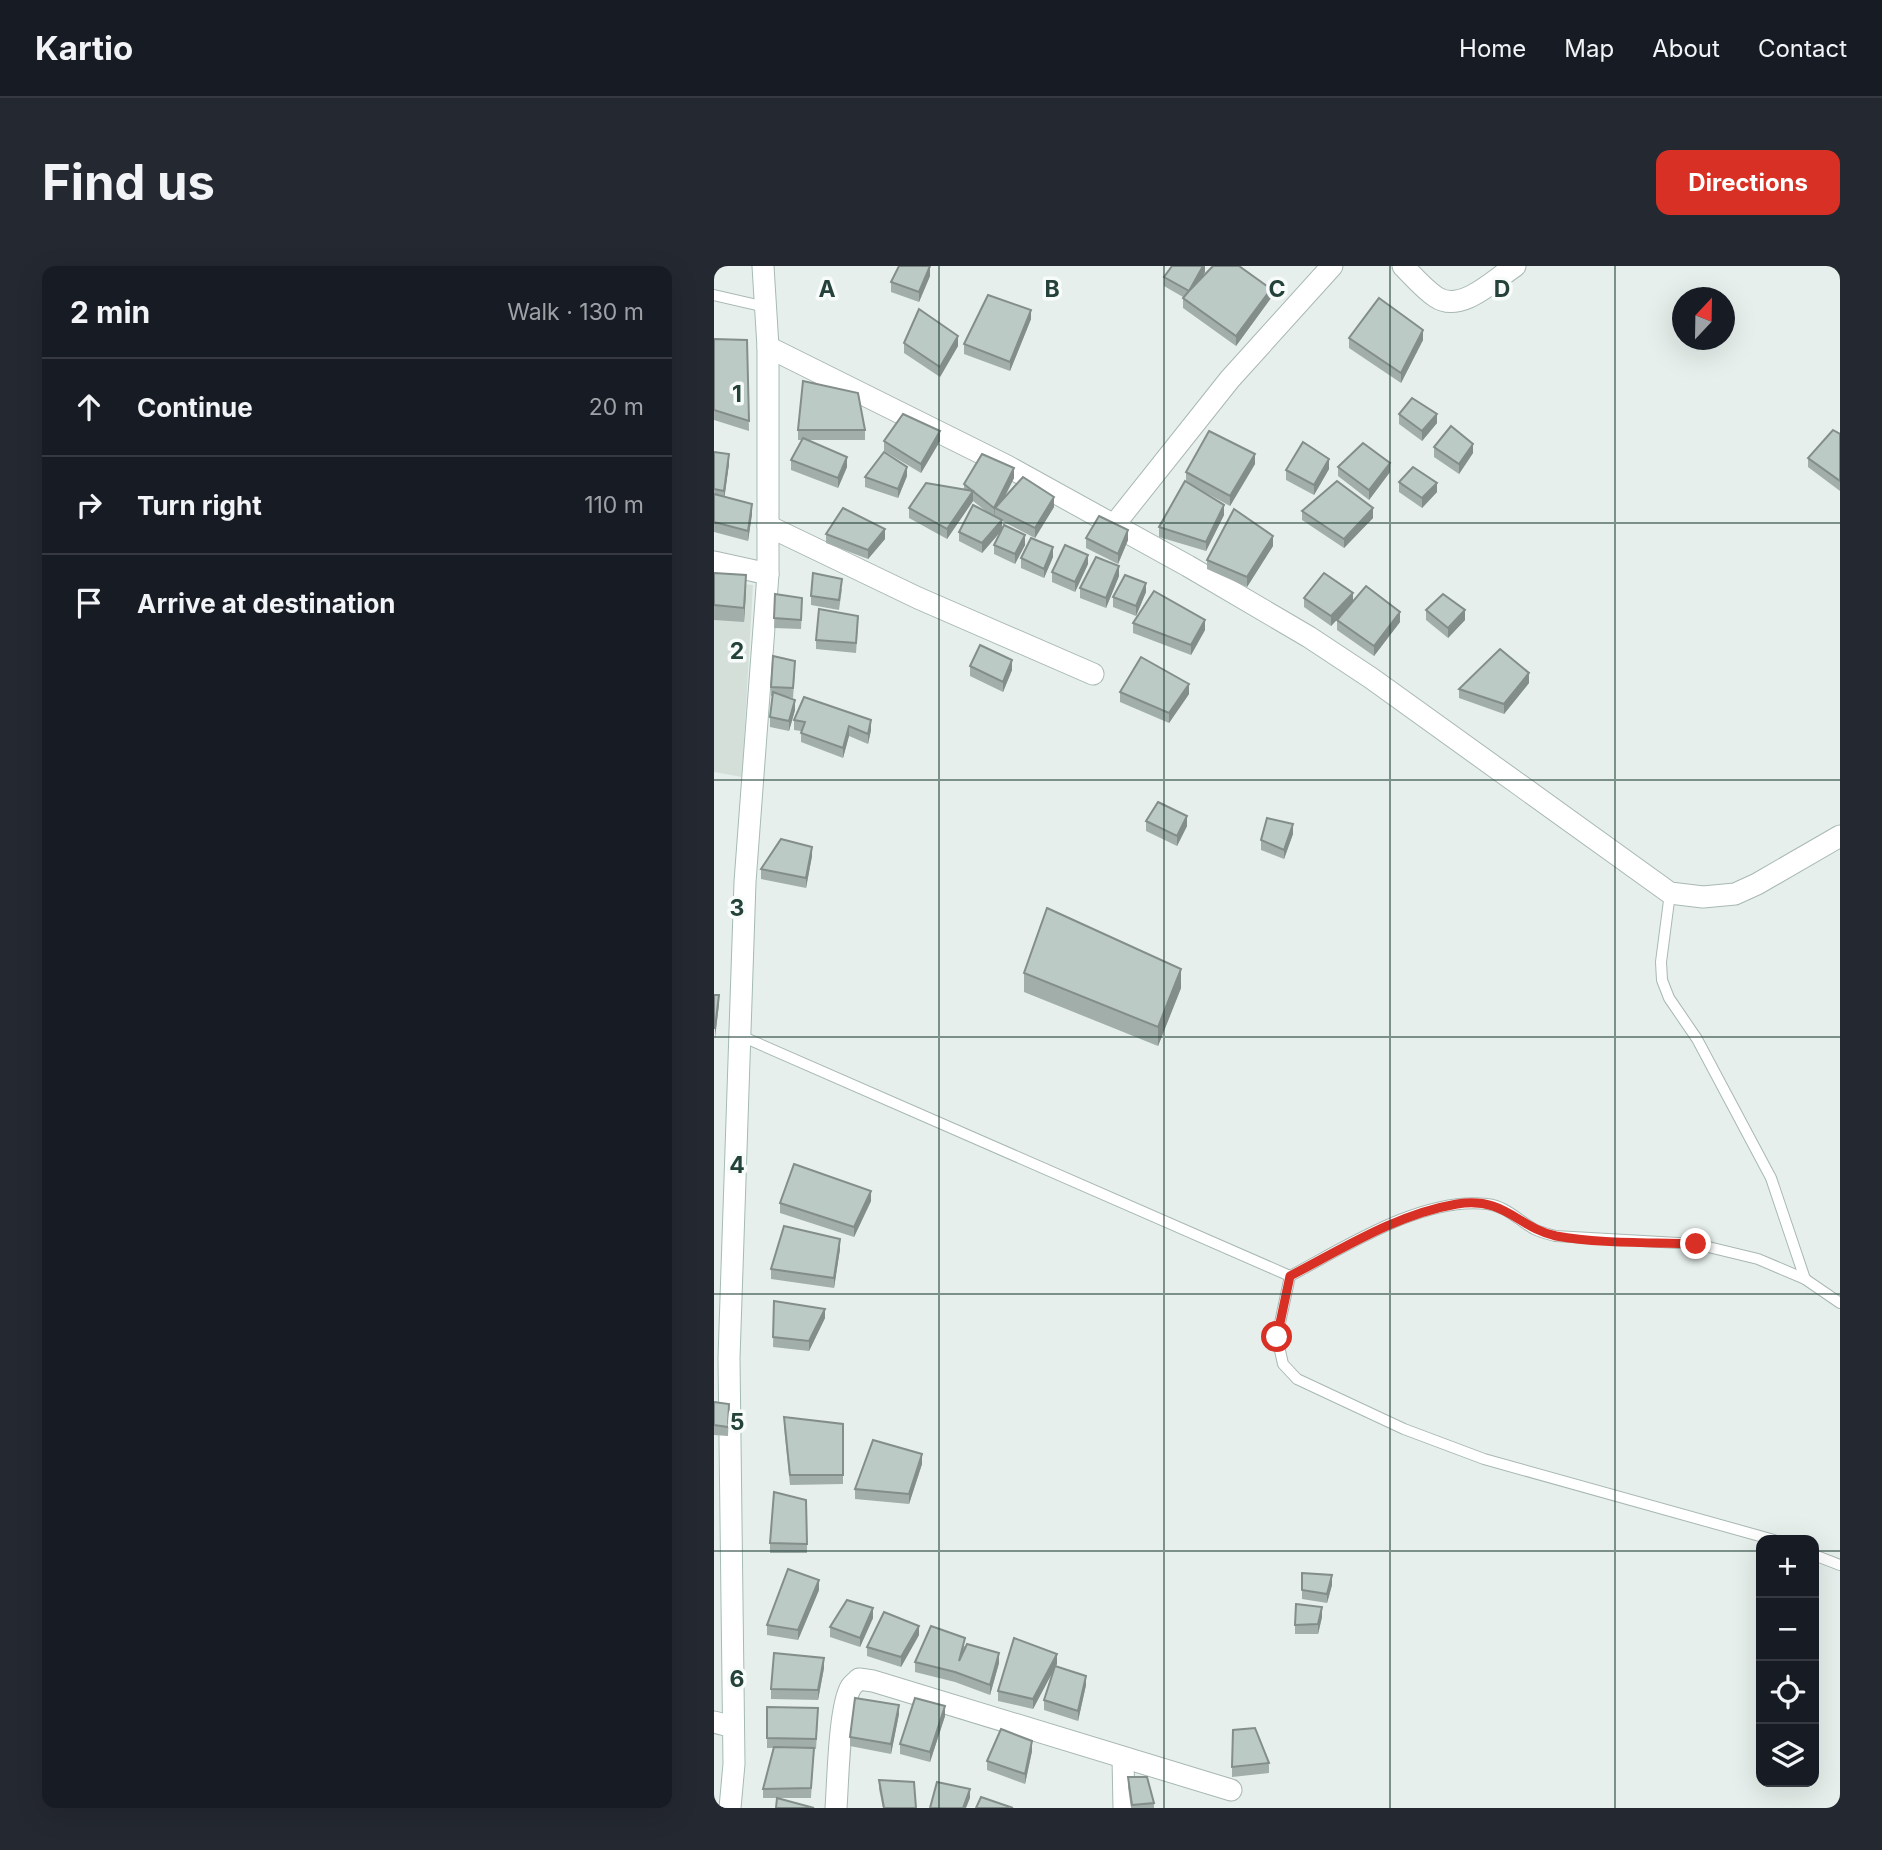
<!DOCTYPE html>
<html lang="en">
<head>
<meta charset="utf-8">
<style>
  body { margin:0; font-family:Inter,sans-serif; background:#242831; color:#f1f3f6 }
  .controls { position:absolute; right:21px; bottom:21px; display:grid; overflow:hidden; border-radius:14px; box-shadow:0 7px 28px #0002 }
  .controls button { width:63px; height:63px; display:grid; place-items:center; padding:0; border:0; border-bottom:2px solid #363941; background:#171b24; color:#f1f3f6; font:35px sans-serif }
  .compass { position:absolute; left:958px; top:21px; width:63px; height:63px; border-radius:50%; background:#171b24; box-shadow:0 7px 28px #0002; rotate:22deg }
  .stop { position:absolute; width:21px; height:21px; margin:-16px; border:5px solid #d93025; border-radius:50%; background:#fff }
  .stop.end { background:#d93025; border-color:#fff; box-shadow:0 2px 7px #0008 }
  .list { margin:0; padding:0; list-style:none }
  h2 { display:flex; justify-content:space-between; align-items:center; height:91px; margin:0; padding:0 28px; font-size:30px }
  h2 small { font-size:23px; font-weight:400; color:#9ea1a6 }
  .list li { display:grid; grid-template-columns:46px 1fr auto; gap:21px; align-items:center; box-sizing:border-box; height:98px; padding:0 28px; border-top:2px solid #363941 }
  .list b { display:block; font-size:26px; white-space:nowrap }
  .list em { font-size:23px; font-style:normal; color:#9ea1a6 }
  .icon { flex:none; width:38px; height:38px; fill:none; stroke:currentColor; stroke-width:2; stroke-linecap:round; stroke-linejoin:round }
  .map { position:relative; flex:none; width:1126px; height:1542px; overflow:hidden; border-radius:14px }
  header { display:flex; align-items:center; gap:42px; box-sizing:border-box; height:98px; padding:0 35px; background:#171b24; border-bottom:2px solid #363941 }
  header strong { font-size:33px }
  nav { display:flex; gap:38px; margin-inline-start:auto; font-size:24px }
  .intro { display:flex; align-items:center; justify-content:space-between; box-sizing:border-box; height:168px; padding:0 42px }
  h1 { margin:0; font-size:49px }
  .button { padding:18px 32px; border-radius:14px; background:#d93025; color:#fff; font-size:24px; font-weight:700 }
  main { display:flex; gap:42px; padding:0 42px }
  aside { flex:1; background:#171b24; border-radius:14px; box-shadow:0 7px 28px #0002 }
  .map>svg:first-child { display:block }
  .built { fill:#d4dfda }
  .lines { fill:none; stroke-linecap:round; stroke-linejoin:round }
  .lane-casing { stroke:#a8b8b2; stroke-width:12 }
  .street-casing { stroke:#a8b8b2; stroke-width:23 }
  .secondary-casing { stroke:#a4bbb3; stroke-width:23 }
  .lane { stroke:#fff; stroke-width:10 }
  .street { stroke:#fff; stroke-width:21 }
  .secondary { stroke:#fff; stroke-width:21 }
  .wall { fill:#a1aea9 }
  .shaded-wall { fill:#838d89 }
  .building { fill:#bbcac4; stroke:#838d89; stroke-width:2 }
  .route { stroke:#d93025; stroke-width:9 }
  .grid { fill:none; stroke:#24423a; stroke-width:2; stroke-opacity:0.55 }
  .grid-label { font-size:23px; text-anchor:middle; font-weight:bold; fill:#24423a; stroke:#f7fbf9; stroke-width:7; stroke-linejoin:round; paint-order:stroke }
</style>
</head>
<body>
<header>
<strong>Kartio</strong>
<nav><a>Home</a><a>Map</a><a>About</a><a>Contact</a></nav>
</header>
<div class="intro"><h1>Find us</h1><a class="button">Directions</a></div>
<main>
<aside>
<h2>2 min<small>Walk · 130 m</small></h2>
<ul class="list">
<li><svg class="icon" aria-label="ahead" viewBox="0 0 24 24"><path d="M12 20V5M6 11l6-6 6 6"/></svg><div><b>Continue</b></div><em>20 m</em></li>
<li><svg class="icon" aria-label="right" viewBox="0 0 24 24"><path d="M7 20v-9h11M14 6l5 5-5 5"/></svg><div><b>Turn right</b></div><em>110 m</em></li>
<li><svg class="icon" aria-label="arrive" viewBox="0 0 24 24"><path d="M6 21V4h12l-3 4 3 4H6"/></svg><div><b>Arrive at destination</b></div></li>
</ul>
</aside>
<div class="map">
<svg width="1126" height="1542" viewBox="0 0 1126 1542">
  <rect width="100%" height="100%" fill="#e6efeb"/>
  <polygon class="built" points="0,315 39,319 28,511 0,506"/>
  <g class="lines">
    <defs>
      <g id="lane">
        <polyline points="0,29 52,41"/>
        <polyline points="956,627 947,696 948,714 955,732 983,773 1057,912 1091,1013"/>
        <polyline points="27,770 576,1010"/>
        <path d="M1060,1274L770,1193L690,1163L583,1113L569,1098L563,1071L576,1010C631,981 709,930 773,938C792,940 804,954 820,963C826,966 834,968 841,970L982,978L1044,993L1091,1013L1126,1037"/>
        <polyline points="1100,1289 1126,1299"/>
      </g>
      <g id="street">
        <path d="M689,0C699,10 710,23 722,31C747,48 781,13 801,0"/>
        <polyline points="54,81 293,200 474,300 595,371 657,412 956,627 989,631 1021,628 1043,618 1126,570"/>
        <polyline points="400,259 516,113 618,0"/>
        <polyline points="54,260 204,332 379,408"/>
        <polyline points="0,296 54,308"/>
        <polyline points="0,1456 19,1461"/>
        <polyline points="409,1492 410,1542"/>
        <path d="M122,1542C124,1516 125,1441 137,1421C139,1418 143,1415 145,1413L159,1415L517,1524"/>
      </g>
      <polyline id="secondary" points="16,1542 20,1498 15,1092 31,616 54,308 54,81 49,0"/>
    </defs>
    <use href="#lane" class="lane-casing"/>
    <use href="#street" class="street-casing"/>
    <use href="#secondary" class="secondary-casing"/>
    <use href="#lane" class="lane"/>
    <use href="#street" class="street"/>
    <use href="#secondary" class="secondary"/>
  </g>
  <g class="wall">
    <polygon points="491,0 491,6 488,11 557,32 522,80 469,42 469,31 450,20 450,11"/>
    <polygon points="216,10 205,36 177,26 177,16"/>
    <polygon points="317,53 296,105 250,88 250,78"/>
    <polygon points="635,72 709,74 687,117 635,82"/>
    <polygon points="0,73 33,74 35,165 0,154"/>
    <polygon points="190,77 244,80 226,111 190,87"/>
    <polygon points="685,148 723,157 708,175 685,158"/>
    <polygon points="84,164 151,164 151,174 94,174 133,201 124,222 77,204 77,194 88,174 84,174"/>
    <polygon points="1126,168 1126,225 1094,201 1094,192"/>
    <polygon points="170,175 226,175 207,207 170,185"/>
    <polygon points="720,181 759,187 745,208 720,191"/>
    <polygon points="0,186 15,198 10,231 38,248 34,275 0,266"/>
    <polygon points="541,198 516,240 472,216 472,206"/>
    <polygon points="624,201 676,206 655,234 624,210"/>
    <polygon points="615,203 600,229 572,214 572,204"/>
    <polygon points="193,210 184,232 151,221 151,211"/>
    <polygon points="300,212 291,231 340,241 321,272 288,255 288,263 311,279 301,298 280,288 280,279 287,265 268,287 245,275 245,266 277,249 259,235 233,273 195,252 195,242 250,224 250,218"/>
    <polygon points="685,216 723,226 708,242 685,226"/>
    <polygon points="588,245 659,252 630,282 588,254"/>
    <polygon points="510,249 492,285 445,271 445,261"/>
    <polygon points="112,268 171,273 154,293 112,277"/>
    <polygon points="372,272 414,274 404,298 372,282"/>
    <polygon points="559,280 533,321 493,303 493,294"/>
    <polygon points="339,291 330,312 307,302 307,292"/>
    <polygon points="374,298 361,326 338,316 338,306"/>
    <polygon points="0,307 32,324 30,356 0,354"/>
    <polygon points="405,310 392,342 366,332 366,322"/>
    <polygon points="128,323 125,344 97,339 97,330"/>
    <polygon points="432,326 422,350 399,341 399,331"/>
    <polygon points="61,328 88,342 87,363 60,362"/>
    <polygon points="590,332 639,335 686,356 660,390 623,364 623,354 628,348 617,360 590,341"/>
    <polygon points="712,344 751,354 734,372 712,354"/>
    <polygon points="419,357 491,364 477,389 419,367"/>
    <polygon points="144,360 142,387 102,383 102,374"/>
    <polygon points="256,400 298,404 289,426 256,410"/>
    <polygon points="81,405 79,432 74,431 81,444 75,465 56,461 56,451 59,430 57,430 57,421"/>
    <polygon points="815,417 790,448 745,432 745,423"/>
    <polygon points="406,426 475,428 455,457 406,436"/>
    <polygon points="80,454 157,464 154,478 135,470 129,492 87,476 87,465 80,464"/>
    <polygon points="432,555 473,560 463,580 432,565"/>
    <polygon points="579,568 570,593 547,584 547,574"/>
    <polygon points="98,590 92,622 47,613 47,603"/>
    <polygon points="310,707 467,722 444,780 310,726"/>
    <polygon points="157,935 140,971 66,947 66,937"/>
    <polygon points="126,983 120,1022 57,1013 57,1003"/>
    <polygon points="60,1035 111,1052 95,1085 59,1081"/>
    <polygon points="0,1136 15,1148 14,1170 0,1169"/>
    <polygon points="70,1151 129,1158 129,1218 76,1219 70,1161"/>
    <polygon points="208,1198 195,1238 141,1233 141,1223"/>
    <polygon points="56,1277 93,1278 93,1287 56,1287"/>
    <polygon points="588,1307 618,1319 613,1337 588,1333"/>
    <polygon points="105,1324 84,1374 53,1369 53,1359"/>
    <polygon points="608,1351 604,1368 581,1368 581,1359"/>
    <polygon points="159,1352 146,1381 116,1371 116,1361"/>
    <polygon points="205,1369 187,1401 153,1390 153,1381"/>
    <polygon points="251,1380 285,1397 276,1429 241,1416 201,1406 201,1396"/>
    <polygon points="343,1398 342,1400 372,1419 364,1455 330,1444 330,1434 341,1401 319,1443 284,1435 284,1425"/>
    <polygon points="110,1402 104,1434 57,1433 57,1423"/>
    <polygon points="53,1441 104,1452 102,1483 100,1483 97,1532 49,1532 49,1523 59,1482 53,1482"/>
    <polygon points="185,1448 177,1488 136,1480 136,1471"/>
    <polygon points="231,1450 216,1496 186,1488 186,1478"/>
    <polygon points="318,1485 311,1518 273,1504 273,1495"/>
    <polygon points="555,1497 555,1507 518,1511 518,1501"/>
    <polygon points="414,1511 440,1537 440,1542 417,1542 414,1521"/>
    <polygon points="165,1514 202,1542 169,1542 165,1523"/>
  </g>
  <g class="shaded-wall">
    <polygon points="216,0 216,10 205,36 205,26"/>
    <polygon points="489,0 491,0 491,6 475,35 475,25"/>
    <polygon points="557,23 557,32 522,80 522,70"/>
    <polygon points="317,44 317,53 296,105 296,96"/>
    <polygon points="709,64 709,74 687,117 687,107"/>
    <polygon points="244,70 244,80 226,111 226,101"/>
    <polygon points="723,148 723,157 708,175 708,165"/>
    <polygon points="226,165 226,175 207,207 207,198"/>
    <polygon points="759,178 759,187 745,208 745,198"/>
    <polygon points="15,188 15,198 10,235 10,225"/>
    <polygon points="541,188 541,198 516,240 516,230"/>
    <polygon points="133,191 133,201 124,222 124,212"/>
    <polygon points="615,193 615,203 600,229 600,219"/>
    <polygon points="676,197 676,206 655,234 655,224"/>
    <polygon points="193,201 193,210 184,232 184,223"/>
    <polygon points="300,202 300,212 284,243 281,242 280,251 280,242"/>
    <polygon points="723,217 723,226 708,242 708,232"/>
    <polygon points="259,225 259,235 233,273 233,263"/>
    <polygon points="340,231 340,241 321,272 321,262"/>
    <polygon points="38,238 38,248 34,275 34,265"/>
    <polygon points="510,239 510,249 492,285 492,276"/>
    <polygon points="659,242 659,252 630,282 630,273"/>
    <polygon points="288,254 288,264 268,287 268,277"/>
    <polygon points="171,263 171,273 154,293 154,284"/>
    <polygon points="414,264 414,274 404,298 404,288"/>
    <polygon points="311,269 311,279 301,298 301,288"/>
    <polygon points="559,270 559,280 533,321 533,311"/>
    <polygon points="339,281 339,291 330,312 330,303"/>
    <polygon points="374,289 374,298 361,326 361,316"/>
    <polygon points="405,300 405,310 392,342 392,332"/>
    <polygon points="32,309 32,324 30,356 30,342"/>
    <polygon points="432,317 432,326 422,350 422,340"/>
    <polygon points="639,327 639,337 617,360 617,350"/>
    <polygon points="751,344 751,354 734,372 734,362"/>
    <polygon points="686,346 686,356 660,390 660,380"/>
    <polygon points="491,354 491,364 477,389 477,379"/>
    <polygon points="298,394 298,404 289,426 289,416"/>
    <polygon points="815,407 815,417 790,448 790,438"/>
    <polygon points="475,418 475,428 455,457 455,447"/>
    <polygon points="81,434 81,444 75,465 75,455"/>
    <polygon points="157,454 157,464 154,478 154,468"/>
    <polygon points="135,460 135,470 129,492 129,482"/>
    <polygon points="473,550 473,560 463,580 463,570"/>
    <polygon points="579,558 579,568 570,593 570,584"/>
    <polygon points="98,581 98,590 92,622 92,612"/>
    <polygon points="467,703 467,722 444,780 444,761"/>
    <polygon points="5,729 5,738 1,772 1,762"/>
    <polygon points="157,925 157,935 140,971 140,961"/>
    <polygon points="126,973 126,983 120,1022 120,1012"/>
    <polygon points="111,1043 111,1052 95,1085 95,1075"/>
    <polygon points="208,1188 208,1198 195,1238 195,1228"/>
    <polygon points="618,1309 618,1319 613,1337 613,1328"/>
    <polygon points="105,1314 105,1324 84,1374 84,1364"/>
    <polygon points="608,1341 608,1351 604,1368 604,1358"/>
    <polygon points="159,1342 159,1352 146,1381 146,1372"/>
    <polygon points="205,1360 205,1369 187,1401 187,1391"/>
    <polygon points="285,1387 285,1397 276,1429 276,1419"/>
    <polygon points="343,1388 343,1398 319,1443 319,1433"/>
    <polygon points="110,1392 110,1402 104,1434 104,1424"/>
    <polygon points="372,1410 372,1419 364,1455 364,1445"/>
    <polygon points="185,1439 185,1448 177,1488 177,1478"/>
    <polygon points="231,1440 231,1450 216,1496 216,1486"/>
    <polygon points="318,1475 318,1485 311,1518 311,1508"/>
    <polygon points="256,1523 256,1532 252,1542 249,1542"/>
  </g>
  <g class="building">
    <polygon points="185,0 216,0 205,26 177,16"/>
    <polygon points="458,0 489,0 475,25 499,0 525,0 557,23 522,70 469,32 475,25 450,11"/>
    <polygon points="274,29 317,44 296,96 250,78"/>
    <polygon points="665,32 709,64 687,107 635,72"/>
    <polygon points="205,43 244,70 226,101 190,77"/>
    <polygon points="0,73 33,74 35,155 0,144"/>
    <polygon points="89,115 144,127 151,164 84,164"/>
    <polygon points="698,132 723,148 708,165 685,148"/>
    <polygon points="189,148 226,165 207,198 170,175"/>
    <polygon points="737,160 759,178 745,198 720,181"/>
    <polygon points="1119,164 1126,168 1126,215 1094,192"/>
    <polygon points="495,165 541,188 516,230 472,206"/>
    <polygon points="89,172 133,191 124,212 77,194"/>
    <polygon points="589,176 615,193 600,219 572,204"/>
    <polygon points="649,177 676,197 655,224 624,201"/>
    <polygon points="0,186 15,188 10,225 0,223"/>
    <polygon points="170,186 193,201 184,223 151,211"/>
    <polygon points="268,188 300,202 280,242 250,218"/>
    <polygon points="699,201 723,217 708,232 685,216"/>
    <polygon points="309,211 340,231 321,262 281,242"/>
    <polygon points="471,215 510,239 492,276 445,261"/>
    <polygon points="623,215 659,242 630,273 588,245"/>
    <polygon points="212,217 259,225 233,263 195,242"/>
    <polygon points="0,228 38,238 34,265 0,256"/>
    <polygon points="259,239 288,254 268,277 245,266"/>
    <polygon points="129,242 171,263 154,284 112,268"/>
    <polygon points="520,243 559,270 533,311 493,294"/>
    <polygon points="385,250 414,264 404,288 372,272"/>
    <polygon points="290,259 311,269 301,288 280,279"/>
    <polygon points="317,272 339,281 330,303 307,292"/>
    <polygon points="351,279 374,289 361,316 338,306"/>
    <polygon points="382,291 405,300 392,332 366,322"/>
    <polygon points="0,307 32,309 30,342 0,339"/>
    <polygon points="99,307 128,313 125,334 97,330"/>
    <polygon points="610,307 639,327 617,350 590,332"/>
    <polygon points="411,309 432,317 422,340 399,331"/>
    <polygon points="652,320 686,346 660,380 623,354"/>
    <polygon points="440,325 491,354 477,379 419,357"/>
    <polygon points="61,328 88,332 87,354 60,352"/>
    <polygon points="729,328 751,344 734,362 712,344"/>
    <polygon points="105,343 144,350 142,377 102,374"/>
    <polygon points="266,379 298,394 289,416 256,400"/>
    <polygon points="786,383 815,407 790,438 745,423"/>
    <polygon points="59,390 81,395 79,422 57,421"/>
    <polygon points="427,391 475,418 455,447 406,426"/>
    <polygon points="59,426 81,434 75,455 56,451"/>
    <polygon points="90,431 157,454 154,468 135,460 129,482 87,467 91,456 80,454"/>
    <polygon points="444,536 473,550 463,570 432,555"/>
    <polygon points="553,552 579,558 570,584 547,574"/>
    <polygon points="67,573 98,581 92,612 47,603"/>
    <polygon points="333,642 467,703 444,761 310,707"/>
    <polygon points="0,729 5,729 1,762 0,762"/>
    <polygon points="80,898 157,925 140,961 66,937"/>
    <polygon points="70,960 126,973 120,1012 57,1003"/>
    <polygon points="60,1035 111,1043 95,1075 59,1071"/>
    <polygon points="0,1136 15,1138 14,1161 0,1159"/>
    <polygon points="70,1151 129,1158 129,1209 76,1209"/>
    <polygon points="159,1174 208,1188 195,1228 141,1223"/>
    <polygon points="60,1226 92,1234 93,1278 56,1277"/>
    <polygon points="74,1303 105,1314 84,1364 53,1359"/>
    <polygon points="588,1307 618,1309 613,1328 588,1324"/>
    <polygon points="133,1334 159,1342 146,1372 116,1361"/>
    <polygon points="582,1338 608,1341 604,1358 581,1359"/>
    <polygon points="170,1346 205,1360 187,1391 153,1381"/>
    <polygon points="217,1360 251,1372 245,1395 253,1378 285,1387 276,1419 241,1406 201,1396"/>
    <polygon points="300,1372 343,1388 319,1433 284,1425"/>
    <polygon points="60,1387 110,1392 104,1424 57,1423"/>
    <polygon points="341,1400 372,1410 364,1445 330,1434"/>
    <polygon points="141,1432 185,1439 177,1478 136,1471"/>
    <polygon points="201,1432 231,1440 216,1486 186,1478"/>
    <polygon points="53,1441 104,1442 102,1473 53,1472"/>
    <polygon points="541,1462 555,1497 518,1501 519,1464"/>
    <polygon points="287,1463 318,1475 311,1508 273,1495"/>
    <polygon points="60,1481 100,1482 97,1522 49,1523"/>
    <polygon points="414,1511 433,1511 440,1537 418,1539"/>
    <polygon points="165,1514 200,1516 202,1542 170,1542"/>
    <polygon points="223,1516 256,1523 249,1542 216,1542"/>
    <polygon points="267,1531 299,1542 262,1542"/>
    <polygon points="63,1532 100,1542 62,1542"/>
  </g>
  <g class="lines">
    <path class="route" d="M563,1071L576,1010C630,982 683,948 743,938C791,930 804,962 842,970C887,978 936,976 982,978"/>
  </g>
  <path class="grid" d="M225,0V1542M450,0V1542M676,0V1542M901,0V1542M0,257H1126M0,514H1126M0,771H1126M0,1028H1126M0,1285H1047M1100,1285H1126"/>
  <g class="grid-label">
    <text x="113" y="31">A</text>
    <text x="338" y="31">B</text>
    <text x="563" y="31">C</text>
    <text x="788" y="31">D</text>
    <text x="23" y="136">1</text>
    <text x="23" y="393">2</text>
    <text x="23" y="650">3</text>
    <text x="23" y="907">4</text>
    <text x="23" y="1164">5</text>
    <text x="23" y="1421">6</text>
  </g>
</svg>
<div class="controls">
<button>+</button>
<button>−</button>
<button><svg class="icon" aria-label="locate" viewBox="0 0 24 24"><circle cx="12" cy="12" r="6"/><path d="M12 2v4M12 18v4M2 12h4M18 12h4"/></svg></button>
<button><svg class="icon" aria-label="layers" viewBox="0 0 24 24"><path d="M12 4l9 5-9 5-9-5zM3 14l9 5 9-5"/></svg></button>
</div>
<svg class="compass" viewBox="-18 -18 36 36"><path d="M0-13l5 13h-10z" fill="#e53935"/><path d="M0 13l5-13h-10z" fill="#9ea1a6"/></svg>
<div class="stop" style="left:563px;top:1071px"></div>
<div class="stop end" style="left:982px;top:978px"></div>
</div>
</main>
</body>
</html>
